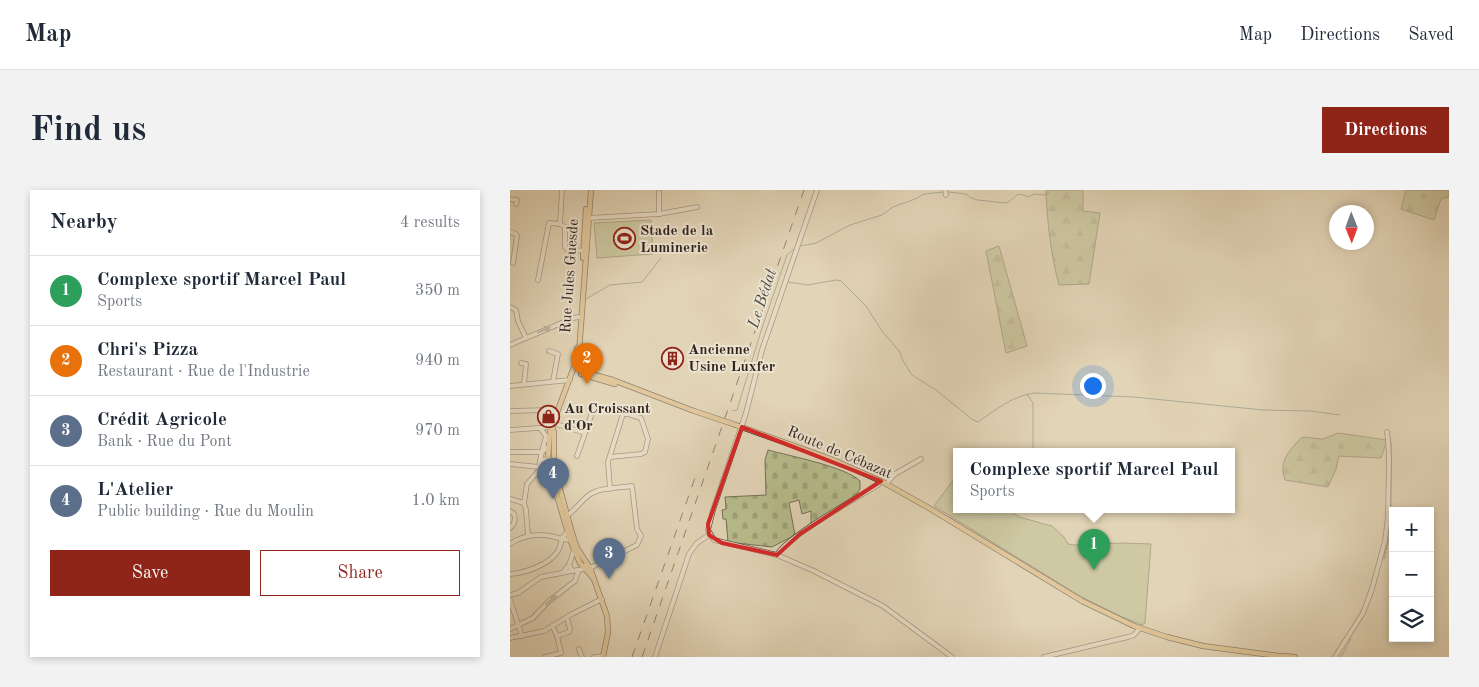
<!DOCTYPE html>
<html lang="en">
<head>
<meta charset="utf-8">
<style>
  body { margin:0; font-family:"Old Standard TT",serif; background:#f2f2f3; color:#1f2937 }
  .controls { position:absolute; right:15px; bottom:15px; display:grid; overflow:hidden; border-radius:0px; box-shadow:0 2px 8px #0003 }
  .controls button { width:45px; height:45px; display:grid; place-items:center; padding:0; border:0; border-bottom:1px solid #e0e1e3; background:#fff; color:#1f2937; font:25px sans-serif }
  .compass { position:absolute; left:819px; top:15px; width:45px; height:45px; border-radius:50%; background:#fff; box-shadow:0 2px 8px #0003; rotate:179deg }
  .you { position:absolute; left:582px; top:195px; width:18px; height:18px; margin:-12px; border:4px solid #fff; border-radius:50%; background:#1a73e8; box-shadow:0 0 0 8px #1a73e833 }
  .badge { display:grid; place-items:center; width:32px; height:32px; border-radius:50%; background:#8f2418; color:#fff; font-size:16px; font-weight:700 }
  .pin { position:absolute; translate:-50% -41px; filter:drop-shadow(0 1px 2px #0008) }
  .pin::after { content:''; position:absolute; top:26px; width:18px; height:15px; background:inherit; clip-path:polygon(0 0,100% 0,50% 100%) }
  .popup { position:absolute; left:443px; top:258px; width:282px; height:65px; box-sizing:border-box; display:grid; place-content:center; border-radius:0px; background:#fff; filter:drop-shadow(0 1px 4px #0005); font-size:16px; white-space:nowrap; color:#747a83 }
  .popup b { font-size:19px; color:#1f2937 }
  .popup::after { content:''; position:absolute; left:50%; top:100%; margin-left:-10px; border:10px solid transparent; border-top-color:#fff }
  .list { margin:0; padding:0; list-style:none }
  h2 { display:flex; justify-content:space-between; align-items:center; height:65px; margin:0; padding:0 20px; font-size:21px }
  h2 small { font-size:16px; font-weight:400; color:#747a83 }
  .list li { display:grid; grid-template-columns:32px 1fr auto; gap:15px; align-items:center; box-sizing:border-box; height:70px; padding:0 20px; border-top:1px solid #e0e1e3 }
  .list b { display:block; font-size:19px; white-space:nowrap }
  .list p { margin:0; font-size:16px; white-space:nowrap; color:#747a83 }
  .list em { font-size:16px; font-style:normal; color:#747a83 }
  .actions { display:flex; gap:10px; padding:15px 20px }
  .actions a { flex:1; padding:11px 0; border:1px solid #8f2418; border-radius:0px; text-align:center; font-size:18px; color:#8f2418 }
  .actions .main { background:#8f2418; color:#fff }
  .icon { flex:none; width:28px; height:28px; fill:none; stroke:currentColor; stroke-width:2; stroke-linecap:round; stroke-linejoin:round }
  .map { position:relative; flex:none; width:939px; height:467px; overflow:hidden; border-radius:0px }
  header { display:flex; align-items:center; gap:30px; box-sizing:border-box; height:70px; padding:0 25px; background:#fff; border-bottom:1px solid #e0e1e3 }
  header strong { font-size:24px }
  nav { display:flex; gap:28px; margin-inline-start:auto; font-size:18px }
  .intro { display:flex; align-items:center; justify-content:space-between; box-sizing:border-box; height:120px; padding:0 30px }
  h1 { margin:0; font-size:35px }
  .button { padding:12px 22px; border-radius:0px; background:#8f2418; color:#fff; font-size:18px; font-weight:700 }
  main { display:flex; gap:30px; padding:0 30px }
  aside { flex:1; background:#fff; border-radius:0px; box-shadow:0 2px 8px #0003 }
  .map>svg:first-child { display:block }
  .forest { fill:url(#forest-firs); stroke:#747056 }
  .cemetery { fill:url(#cemetery-stones); stroke:#747056 }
  .pitch { fill:#b7bc8c; stroke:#747056 }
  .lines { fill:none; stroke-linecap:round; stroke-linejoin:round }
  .stream { stroke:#6d7d72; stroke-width:1 }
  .minor-casing { stroke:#5c5045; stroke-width:5.5 }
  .major-casing { stroke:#30241f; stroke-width:6 }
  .minor { stroke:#ece3d0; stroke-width:4 }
  .major { stroke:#e1ba7c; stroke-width:4.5 }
  .rail { stroke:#30241f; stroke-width:1; stroke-dasharray:9 9; stroke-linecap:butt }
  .major-bridge-casing { stroke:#30241f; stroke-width:6; stroke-linecap:butt }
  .major-bridge { stroke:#e1ba7c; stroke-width:4.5 }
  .oneway { fill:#8e8478 }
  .marked { fill:none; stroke:#d62828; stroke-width:4; stroke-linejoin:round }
  .labels { text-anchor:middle; stroke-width:4; stroke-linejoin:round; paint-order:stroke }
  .poi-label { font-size:15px; font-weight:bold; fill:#30241f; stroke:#ece3d0; text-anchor:start }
  .street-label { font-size:15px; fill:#30241f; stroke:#ece3d0 }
  .water-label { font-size:16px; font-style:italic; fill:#494942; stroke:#ece3d0 }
</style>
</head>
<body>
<header>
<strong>Map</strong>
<nav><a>Map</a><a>Directions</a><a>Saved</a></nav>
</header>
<div class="intro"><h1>Find us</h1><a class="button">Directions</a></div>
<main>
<aside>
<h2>Nearby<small>4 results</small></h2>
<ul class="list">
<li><span class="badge" style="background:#2e9e5b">1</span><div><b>Complexe sportif Marcel Paul</b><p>Sports</p></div><em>350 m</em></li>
<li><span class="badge" style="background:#e8710a">2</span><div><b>Chri's Pizza</b><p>Restaurant · Rue de l'Industrie</p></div><em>940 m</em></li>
<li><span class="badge" style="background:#5c6f8a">3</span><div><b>Crédit Agricole</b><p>Bank · Rue du Pont</p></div><em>970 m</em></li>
<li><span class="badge" style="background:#5c6f8a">4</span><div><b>L'Atelier</b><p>Public building · Rue du Moulin</p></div><em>1.0 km</em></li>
</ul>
<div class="actions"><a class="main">Save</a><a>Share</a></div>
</aside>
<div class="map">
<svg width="939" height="467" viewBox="0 0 939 467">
  <defs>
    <pattern id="forest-firs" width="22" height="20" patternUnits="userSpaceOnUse" patternTransform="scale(1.25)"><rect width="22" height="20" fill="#b7bc8c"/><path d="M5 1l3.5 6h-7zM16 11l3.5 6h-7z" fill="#9ea178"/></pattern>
    <pattern id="cemetery-stones" width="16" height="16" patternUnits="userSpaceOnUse" patternTransform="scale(1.25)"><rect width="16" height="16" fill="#b7bc8c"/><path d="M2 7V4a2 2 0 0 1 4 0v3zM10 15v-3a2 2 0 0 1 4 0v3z" fill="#9ea178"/></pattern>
  </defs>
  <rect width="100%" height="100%" fill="#e2d4b7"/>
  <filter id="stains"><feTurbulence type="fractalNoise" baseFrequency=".004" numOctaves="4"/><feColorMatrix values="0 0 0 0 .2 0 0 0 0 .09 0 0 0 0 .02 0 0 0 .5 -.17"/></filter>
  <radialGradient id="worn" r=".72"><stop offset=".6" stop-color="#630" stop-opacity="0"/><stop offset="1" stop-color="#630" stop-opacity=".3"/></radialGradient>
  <g class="forest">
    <path d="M536,0H573V21L590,23L579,94L549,95C541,65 537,32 536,0Z"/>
    <polygon points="896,0 939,0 939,7 931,9 924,30 891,19"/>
    <polygon points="489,56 517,156 496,163 476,61"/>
    <path d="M828,243L877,250L871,268L829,266L826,279L818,297L775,290C768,270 780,260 792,247L813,249Z"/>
  </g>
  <path class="cemetery" d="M258,260C280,266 336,277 350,291V299L346,305L301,334V321L292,324L289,310L279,313L285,345L262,357L218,352L216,329H213L212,320L216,319L215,307L256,305L255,270Z"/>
  <g class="pitch">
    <polygon points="141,30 143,64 87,68 84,33"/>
    <polygon points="446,286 446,319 497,319 509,327 542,336 554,347 558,354 565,355 611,353 641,354 635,433 632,435 610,426 570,406 424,316"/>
  </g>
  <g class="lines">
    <g class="stream">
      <polyline points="555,0 557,0"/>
      <path d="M439,2L456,4L461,8L468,10L496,13C507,8 505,0 518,7L525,4L535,5L542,0"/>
      <polyline points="291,56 306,53 340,35 372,25 383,17 405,9 414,4 434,2"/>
      <path d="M278,92L298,95L326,90L331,91L356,116L372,141L390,162L392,169L402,185L426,200L463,230L468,232C485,220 504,205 525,203L624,207L753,220L800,221L830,225"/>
      <polyline points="76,109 100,95 132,92 151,68"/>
      <polyline points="517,204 523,213 523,261"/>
      <polyline points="222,221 227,220 251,141 277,65 285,58"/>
      <polyline points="881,325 881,252"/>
      <polyline points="880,340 881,327"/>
      <polyline points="874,369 880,343"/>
      <polyline points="859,413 863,403"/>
      <polyline points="831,467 841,449"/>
    </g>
    <defs>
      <g id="minor">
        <polyline points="307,0 252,160 236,223 203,320 198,340 204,350 267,365 304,381 373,416 442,467"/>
        <polyline points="435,0 436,5"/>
        <polyline points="0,9 7,10 6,14"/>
        <polyline points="149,24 149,2"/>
        <polyline points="79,28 149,24 187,17"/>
        <polyline points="50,34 55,37 55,57 57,59 73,61"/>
        <polyline points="50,34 52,0"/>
        <polyline points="0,42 6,44 7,46 3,73"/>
        <polyline points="28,90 39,33 50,34"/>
        <polyline points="0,117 6,120 8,131 16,148"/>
        <polyline points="0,155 63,128 69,127"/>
        <polyline points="39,161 48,164 43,191"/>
        <polyline points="11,173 16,174 14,194"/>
        <polyline points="0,196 60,190"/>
        <polyline points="0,221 38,220 47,222"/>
        <polyline points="43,233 75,243 67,266"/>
        <polyline points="30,238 36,246 30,270"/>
        <polyline points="0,240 42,237"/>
        <polyline points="75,243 82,223"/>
        <polyline points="0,262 32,262 38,257"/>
        <polyline points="40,269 30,270 29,277 35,282 41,280"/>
        <polyline points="0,274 29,277"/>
        <polyline points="376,294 385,284 411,269"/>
        <polyline points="100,299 98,272 112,227 113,224 118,224 131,228 138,249 135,262 131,264 100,267"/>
        <polyline points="0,309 14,313 16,320 18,345"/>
        <polyline points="14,313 17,294 30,279"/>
        <path d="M0,321L4,324C6,330 5,334 0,338"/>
        <path d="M55,327C65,321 70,312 79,305C90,297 109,298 122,296L127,339L131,346L127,355L80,378"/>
        <polyline points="57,342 52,349 60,350"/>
        <path d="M0,354C16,343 34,343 52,349C51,353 50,357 48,361C39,375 15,383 0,384"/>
        <path d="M267,365C276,347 347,308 368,295L371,291"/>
        <polyline points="59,375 62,381 74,379 75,376"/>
        <polyline points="53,382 59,375 64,360"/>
        <polyline points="0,405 8,403 31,387 62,381"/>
        <polyline points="0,410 12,446"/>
        <polyline points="43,437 47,446 59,442 60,439 57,428"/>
        <polyline points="0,439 23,428 38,412 65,391 68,382"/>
        <polyline points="0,448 34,441 62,424 92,409"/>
        <polyline points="69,459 72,467"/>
        <polyline points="35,467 51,463 47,446"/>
        <polyline points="84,467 93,466"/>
        <polyline points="145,467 179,364 187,353 199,345"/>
        <polyline points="534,467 618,447 624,445 630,438"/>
        <polyline points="825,467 853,423 862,399 875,351 878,327 879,269 878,249 877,242"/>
      </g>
      <g id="major">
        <polyline points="73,68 76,19"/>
        <polyline points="73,173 70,169 69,162 81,0"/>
        <polyline points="65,174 67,158"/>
        <polyline points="64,177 40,241 38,268 40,282 60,350 70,373 84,389"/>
        <polyline points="75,178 81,184 103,190 184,221"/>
        <polyline points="71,184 105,194"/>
        <polyline points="223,234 321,269 371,291 419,318 572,411 624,436 657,447 693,456 776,467"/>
        <polyline points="42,237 44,242 44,277 62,343 67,358 80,378 97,426 98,442 93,467"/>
        <polyline points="774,466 785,467"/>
      </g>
    </defs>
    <use href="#minor" class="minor-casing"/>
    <use href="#major" class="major-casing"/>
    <use href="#minor" class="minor"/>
    <use href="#major" class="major"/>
    <g class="rail">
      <polyline points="122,467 186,285"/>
      <polyline points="132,467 294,0"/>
    </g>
    <defs>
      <polyline id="major-bridge" points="184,221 223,234"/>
    </defs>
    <use href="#major-bridge" class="major-bridge-casing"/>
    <use href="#major-bridge" class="major-bridge"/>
  </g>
  <defs><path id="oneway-solid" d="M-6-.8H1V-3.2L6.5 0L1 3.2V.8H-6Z" transform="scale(1.25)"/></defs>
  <g class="oneway">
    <use href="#oneway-solid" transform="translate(34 140) rotate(-23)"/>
    <use href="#oneway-solid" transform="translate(41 410) rotate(-41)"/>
  </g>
  <path d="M0 0H939V467H0ZM232,237L371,291L290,344L267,365L212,353L199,345L198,334Z" fill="#e2d4b7" fill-opacity=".55" fill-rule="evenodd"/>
  <path class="marked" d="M232,237L371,291L290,344L267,365L212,353L199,345L198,334Z"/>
  <defs>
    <symbol id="stadium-ring" viewBox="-11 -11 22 22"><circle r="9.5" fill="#ece3d0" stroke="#8f2418" stroke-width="1.5"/><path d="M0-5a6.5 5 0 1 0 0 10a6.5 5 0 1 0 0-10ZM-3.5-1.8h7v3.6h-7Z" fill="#8f2418"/></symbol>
    <symbol id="building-ring" viewBox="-11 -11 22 22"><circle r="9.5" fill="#ece3d0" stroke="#8f2418" stroke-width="1.5"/><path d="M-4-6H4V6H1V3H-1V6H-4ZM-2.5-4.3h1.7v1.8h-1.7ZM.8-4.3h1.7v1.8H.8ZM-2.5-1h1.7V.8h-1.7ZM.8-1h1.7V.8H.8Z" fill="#8f2418"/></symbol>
    <symbol id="shop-ring" viewBox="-11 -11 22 22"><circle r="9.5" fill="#ece3d0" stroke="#8f2418" stroke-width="1.5"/><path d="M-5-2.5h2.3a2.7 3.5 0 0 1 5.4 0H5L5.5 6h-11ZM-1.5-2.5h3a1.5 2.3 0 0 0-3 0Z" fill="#8f2418"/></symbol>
  </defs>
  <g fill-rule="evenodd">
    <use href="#stadium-ring" x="102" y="36" width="25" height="25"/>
    <use href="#building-ring" x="150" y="156" width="25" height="25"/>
    <use href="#shop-ring" x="26" y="214" width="25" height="25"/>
  </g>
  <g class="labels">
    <g class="poi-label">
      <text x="130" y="45">Stade de la<tspan x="130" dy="17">Luminerie</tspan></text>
      <text x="178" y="164">Ancienne<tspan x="178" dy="17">Usine Luxfer</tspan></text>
      <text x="54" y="223">Au Croissant<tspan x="54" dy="17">d'Or</tspan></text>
    </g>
    <g class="street-label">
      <text transform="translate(59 86) rotate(-86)" y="5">Rue Jules Guesde</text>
      <text transform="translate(330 262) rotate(23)" y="5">Route de Cébazat</text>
    </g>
    <g class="water-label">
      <text transform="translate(251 108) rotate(-72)" y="6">Le Bédat</text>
    </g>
  </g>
  <rect width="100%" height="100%" filter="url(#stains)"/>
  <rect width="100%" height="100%" fill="url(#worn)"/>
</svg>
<div class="controls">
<button>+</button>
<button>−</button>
<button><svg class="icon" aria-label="layers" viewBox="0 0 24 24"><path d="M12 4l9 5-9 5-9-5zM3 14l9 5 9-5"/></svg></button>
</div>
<svg class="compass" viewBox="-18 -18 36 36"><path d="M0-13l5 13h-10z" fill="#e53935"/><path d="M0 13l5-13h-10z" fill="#747a83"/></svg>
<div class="you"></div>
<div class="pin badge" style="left:584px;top:380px;background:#2e9e5b">1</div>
<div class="popup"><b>Complexe sportif Marcel Paul</b>Sports</div>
<div class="pin badge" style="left:77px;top:194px;background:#e8710a">2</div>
<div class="pin badge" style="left:99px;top:389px;background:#5c6f8a">3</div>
<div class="pin badge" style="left:43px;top:309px;background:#5c6f8a">4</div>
</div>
</main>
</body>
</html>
